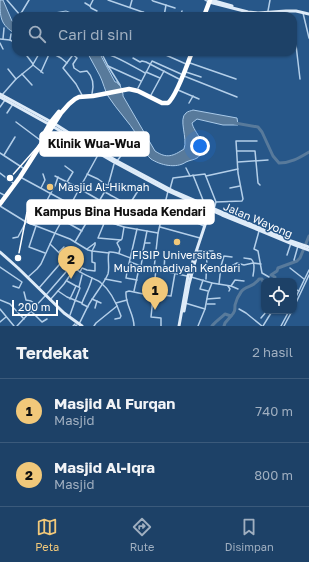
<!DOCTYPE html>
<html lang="id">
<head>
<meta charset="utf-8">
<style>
  body { margin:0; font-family:"Golos Text",sans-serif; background:#25486d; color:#f1f3f6 }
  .controls { position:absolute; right:12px; bottom:12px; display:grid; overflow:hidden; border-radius:8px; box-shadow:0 1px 3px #0004 }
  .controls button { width:36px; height:36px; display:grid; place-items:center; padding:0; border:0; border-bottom:1px solid #3b5a7b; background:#1d4167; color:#f1f3f6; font:20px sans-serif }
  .scale { position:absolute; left:12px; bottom:10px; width:46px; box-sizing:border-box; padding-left:4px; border:2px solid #fff; border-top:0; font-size:11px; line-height:14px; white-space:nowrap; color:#fff; -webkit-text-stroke:3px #275789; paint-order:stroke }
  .you { position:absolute; left:200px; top:146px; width:14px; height:14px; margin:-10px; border:3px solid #fff; border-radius:50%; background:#1a73e8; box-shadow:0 0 0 6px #1a73e833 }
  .badge { display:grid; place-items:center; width:26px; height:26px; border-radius:50%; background:#f1c87a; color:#111; font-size:13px; font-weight:700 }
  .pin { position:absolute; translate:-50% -33px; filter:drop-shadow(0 1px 2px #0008) }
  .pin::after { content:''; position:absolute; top:21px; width:14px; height:12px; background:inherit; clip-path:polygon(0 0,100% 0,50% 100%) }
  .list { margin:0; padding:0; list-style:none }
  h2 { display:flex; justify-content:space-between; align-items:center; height:52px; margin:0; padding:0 16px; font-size:17px }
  h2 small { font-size:13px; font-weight:400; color:#a0afc0 }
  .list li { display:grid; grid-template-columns:26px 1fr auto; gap:12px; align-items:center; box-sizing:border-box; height:64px; padding:0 16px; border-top:1px solid #3b5a7b }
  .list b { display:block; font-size:15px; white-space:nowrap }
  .list p { margin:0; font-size:13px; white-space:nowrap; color:#a0afc0 }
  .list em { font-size:13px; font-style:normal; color:#a0afc0 }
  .icon { flex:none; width:22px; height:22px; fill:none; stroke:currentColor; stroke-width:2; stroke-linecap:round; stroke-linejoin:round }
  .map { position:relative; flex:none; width:309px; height:326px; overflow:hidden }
  .search { position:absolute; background:#1d4167; box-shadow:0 1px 3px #0004; left:12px; right:12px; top:12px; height:44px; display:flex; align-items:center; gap:10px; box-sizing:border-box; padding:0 14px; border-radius:12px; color:#a0afc0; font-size:15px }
  .sheet { height:180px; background:#1d4167 }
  nav { display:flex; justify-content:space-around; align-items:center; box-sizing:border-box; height:56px; border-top:1px solid #3b5a7b; background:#1d4167; font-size:11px; color:#a0afc0 }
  nav a { display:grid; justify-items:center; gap:2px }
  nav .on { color:#f1c87a }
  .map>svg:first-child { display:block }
  .water { fill:#587a9b; stroke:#a9cae9 }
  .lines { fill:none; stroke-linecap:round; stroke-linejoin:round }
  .river { stroke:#587a9b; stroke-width:3 }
  .street { stroke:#b4cfe9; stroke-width:1.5 }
  .secondary { stroke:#deebf8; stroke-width:3 }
  .highway { stroke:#fff; stroke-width:4.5 }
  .poi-dot { fill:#f1c87a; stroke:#275789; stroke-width:1.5 }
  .labels { text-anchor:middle; stroke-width:3; stroke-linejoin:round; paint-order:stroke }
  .poi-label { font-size:11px; fill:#fff; stroke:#275789; text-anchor:start }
  .street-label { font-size:11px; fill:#fff; stroke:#275789 }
  .leader { fill:none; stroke:#fff; stroke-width:1.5 }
  .callout-dot { fill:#fff; stroke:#275789; stroke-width:1.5 }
  .callout { fill:#fff; stroke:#fff; stroke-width:1.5 }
  .callout-label { font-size:12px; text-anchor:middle; font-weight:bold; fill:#111 }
</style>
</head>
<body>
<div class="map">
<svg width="309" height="326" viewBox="0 0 309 326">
  <rect width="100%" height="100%" fill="#275789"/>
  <g class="water">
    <path d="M0,0H3L12,21L16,24V34C0,25 0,17 0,0Z"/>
    <polygon points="66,11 74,14 77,16 42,16 48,14"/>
    <path d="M87,52H99L115,82H117L118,84L120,85L123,94V96L155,151C167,159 173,156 184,149C188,138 178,119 186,113C188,111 191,111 193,110L237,118L238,125H223L197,119L192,123C194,133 208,143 201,154C201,154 198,158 197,158C194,160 190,160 186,162C176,169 160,165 151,159C144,153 142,143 137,135C129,122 117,110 108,96C105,91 103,82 100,76C96,68 91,60 87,52Z"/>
  </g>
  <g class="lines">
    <g class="river">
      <path d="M235,123L258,127L262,132L273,156L279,163C291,163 299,158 309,152"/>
      <polyline points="274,281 275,277 271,275 277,271 278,268 297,261 300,258 309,236"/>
      <path d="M212,326C216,321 221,318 225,314L231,316C235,312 235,310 235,305C236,301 238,296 241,292C244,287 250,287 254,284C256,282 258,281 259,279H262L264,284"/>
      <polyline points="224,326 225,323 231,316"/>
    </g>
    <g class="street">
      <polyline points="7,0 20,15 29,0"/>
      <polyline points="108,0 154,16"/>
      <polyline points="152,0 153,1 175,8"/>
      <polyline points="205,0 209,2"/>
      <polyline points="85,3 90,6 93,0"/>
      <polyline points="90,6 91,8 97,11"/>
      <polyline points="130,7 132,0"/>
      <polyline points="268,11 270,0"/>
      <polyline points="303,13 309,38"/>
      <polyline points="142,16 143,12"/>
      <polyline points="164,16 166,5"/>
      <polyline points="180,16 182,11"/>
      <polyline points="293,32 296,45 300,79"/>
      <polyline points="0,39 10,40 16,43"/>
      <polyline points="3,39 4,28"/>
      <polyline points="10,40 11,34"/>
      <polyline points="0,43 3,49"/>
      <polyline points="24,52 33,64"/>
      <polyline points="35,52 39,55"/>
      <polyline points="50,52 61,58 67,63"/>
      <path d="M70,52L77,58L73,64L74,68L80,72L87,71C93,77 94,86 92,94"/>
      <polyline points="75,52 63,68 76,84 82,95"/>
      <polyline points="101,52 108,66 120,85"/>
      <polyline points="159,52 186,64"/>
      <path d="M101,53C110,52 136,68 145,73"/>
      <polyline points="133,58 140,62 142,61 146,62 179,79"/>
      <polyline points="190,63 236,79"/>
      <polyline points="33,65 43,73"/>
      <polyline points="108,66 141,81"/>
      <polyline points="8,69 16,79"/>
      <polyline points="41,72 50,52"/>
      <polyline points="146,72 160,78"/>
      <polyline points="186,72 201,77"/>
      <polyline points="22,74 32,85"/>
      <polyline points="184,76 237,97"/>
      <polyline points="138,88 152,61 181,74"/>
      <polyline points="178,90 199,99"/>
      <polyline points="2,95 16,79 32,66 40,52"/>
      <polyline points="151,95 164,71"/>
      <polyline points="189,103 193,96"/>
      <polyline points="0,107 5,100"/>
      <polyline points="7,113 13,104"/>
      <polyline points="16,122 40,140"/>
      <polyline points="237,151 255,151 258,183 260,185"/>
      <polyline points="0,153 23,168"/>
      <polyline points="4,155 15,137"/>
      <polyline points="117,161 126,149 134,140"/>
      <polyline points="238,162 268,160"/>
      <polyline points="65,166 73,172 67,182"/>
      <polyline points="186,168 190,176"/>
      <polyline points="0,173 13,183"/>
      <polyline points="87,174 98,179 108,186"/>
      <polyline points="193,175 205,205"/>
      <polyline points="55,176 73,185 134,220"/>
      <polyline points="206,176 238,169"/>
      <polyline points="22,178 94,217 124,227 158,233"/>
      <polyline points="55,186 58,177"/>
      <polyline points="41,188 45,180 43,174"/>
      <polyline points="230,188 240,186"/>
      <polyline points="170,189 173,178 205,174 216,202 214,209"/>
      <polyline points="168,191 158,233 154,269 187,276"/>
      <path d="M105,192C123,202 141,213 161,220"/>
      <polyline points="0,193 4,195"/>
      <polyline points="216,202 242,201 243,199 238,173 236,141 257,141"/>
      <polyline points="0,206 26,222 70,239 88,250 92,251 109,253"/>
      <polyline points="43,209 82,231"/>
      <polyline points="178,218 193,221 204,226"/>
      <polyline points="188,219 189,213"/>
      <polyline points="105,221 98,238 121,240"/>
      <polyline points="34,225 54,187"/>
      <polyline points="118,225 131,202 141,186"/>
      <polyline points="36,226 29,247 45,253"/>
      <polyline points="160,227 200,238"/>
      <polyline points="259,231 254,249 258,251 262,273 269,277"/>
      <polyline points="13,238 18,237 26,222"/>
      <polyline points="75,242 108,186 114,164"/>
      <polyline points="145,243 150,243"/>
      <path d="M50,244C59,252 66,261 75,268C82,275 92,277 100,282C110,290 117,304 121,316L120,318L115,319"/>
      <polyline points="87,249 95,243"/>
      <polyline points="198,251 213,251"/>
      <polyline points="59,252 64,247"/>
      <polyline points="119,253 120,249 117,243 119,241 122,239 124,227"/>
      <polyline points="287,255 291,243"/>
      <polyline points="197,256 205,256 207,257 206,279"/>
      <path d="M244,258C245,258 250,259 251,259C255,262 254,271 253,276"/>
      <polyline points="294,260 298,246"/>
      <polyline points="130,262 141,266 154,269"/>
      <polyline points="0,267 22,282 19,288 13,286"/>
      <polyline points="290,268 304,279"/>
      <polyline points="115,269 127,272 137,229"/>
      <polyline points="156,269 151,317 161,318 161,326"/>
      <polyline points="164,271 165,253"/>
      <polyline points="80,272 82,268 87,270 95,271 95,263 92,262 92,251 95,245 95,243"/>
      <polyline points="127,272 126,278 137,280"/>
      <polyline points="229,272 230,267 237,263 244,265 253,263 261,264"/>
      <polyline points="28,277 37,269 41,264 55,233 99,153"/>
      <polyline points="191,277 212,283 231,286 235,280 244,281"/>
      <polyline points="105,279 121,282"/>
      <polyline points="203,280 200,289 208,291"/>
      <polyline points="67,281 76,286"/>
      <polyline points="219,284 221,266 224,256 232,257"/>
      <polyline points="228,286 230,289 229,291"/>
      <polyline points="231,286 238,289"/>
      <polyline points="39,288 65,258"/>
      <polyline points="294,289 299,291"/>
      <polyline points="58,291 67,297 82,303 82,304 88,307"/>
      <polyline points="134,291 138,273 141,266 142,260 142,255 144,246 147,231"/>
      <polyline points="24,292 26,300 31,301 37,305"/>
      <polyline points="154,294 171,296 175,273"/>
      <polyline points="46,295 72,265"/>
      <polyline points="70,299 76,286 79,287"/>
      <polyline points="92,299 101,303"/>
      <polyline points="207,299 220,298"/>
      <polyline points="0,300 10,304 24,319"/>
      <polyline points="50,300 64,284 75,268"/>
      <polyline points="75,301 80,288 79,287 82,275"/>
      <polyline points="294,301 309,270"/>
      <path d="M82,303C85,295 90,287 92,278"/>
      <polyline points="116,303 127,300"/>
      <polyline points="185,303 205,309"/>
      <polyline points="207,304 215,304"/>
      <polyline points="294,307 309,275"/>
      <polyline points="95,308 97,301"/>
      <polyline points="0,309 14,326"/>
      <polyline points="239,309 246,313 262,326"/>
      <polyline points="31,311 42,322 47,319"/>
      <polyline points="70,315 75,301"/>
      <polyline points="261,318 267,311"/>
      <polyline points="0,322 6,317"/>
      <path d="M79,324C84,315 87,306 93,298C98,290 104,283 108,274C110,267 107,259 109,252C117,251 123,256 131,258"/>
      <polyline points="17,326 45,296"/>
      <polyline points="73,326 75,324"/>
      <polyline points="75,326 77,325"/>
      <polyline points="94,326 96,323 117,306"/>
      <path d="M134,326C134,314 125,304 126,292L129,291L153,296"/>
      <polyline points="198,326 205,309 208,293 212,283"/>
      <polyline points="263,326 271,313 270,311"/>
      <polyline points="281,326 289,311"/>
      <polyline points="284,326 292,311"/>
    </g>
    <g class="secondary">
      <polyline points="211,0 232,6"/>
      <polyline points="209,2 248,12 258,13 286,11 296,11 309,14"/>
      <polyline points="0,94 55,124 77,138 117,161 175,192 214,209 291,241 309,247"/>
      <polyline points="0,97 45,122 114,162 168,191 222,215 295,245 309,250"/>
      <polyline points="0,252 18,268 64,313 82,326"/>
      <polyline points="184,311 189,284 197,254"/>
      <polyline points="179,326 188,276 210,210"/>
    </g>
    <g class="highway">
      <polyline points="204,16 210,0"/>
      <polyline points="44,134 51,122 59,112"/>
      <path d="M0,204L20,177L61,113L69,104L75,99L79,97L93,96L129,89L138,91L162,103H168C176,97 188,63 192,52"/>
    </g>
  </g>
  <g class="poi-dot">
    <circle cx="50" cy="187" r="4"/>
    <circle cx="177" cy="242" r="4"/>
  </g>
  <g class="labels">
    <g class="poi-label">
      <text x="58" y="191">Masjid Al-Hikmah</text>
      <text x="177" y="259" text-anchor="middle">FISIP Universitas<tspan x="177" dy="13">Muhammadiyah Kendari</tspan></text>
    </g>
    <g class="street-label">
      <text transform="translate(258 220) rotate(23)" y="4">Jalan Wayong</text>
    </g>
  </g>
  <path class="leader" d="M10 178L40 144M18 258L27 212"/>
  <g class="callout-dot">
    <circle cx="10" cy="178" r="4"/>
    <circle cx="18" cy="258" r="4"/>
  </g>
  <g class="callout">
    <rect x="40" y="132" width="109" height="24" rx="4"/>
    <rect x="27" y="200" width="187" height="24" rx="4"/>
  </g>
  <g class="callout-label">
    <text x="94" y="148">Klinik Wua-Wua</text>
    <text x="120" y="216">Kampus Bina Husada Kendari</text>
  </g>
</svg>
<div class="controls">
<button><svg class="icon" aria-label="locate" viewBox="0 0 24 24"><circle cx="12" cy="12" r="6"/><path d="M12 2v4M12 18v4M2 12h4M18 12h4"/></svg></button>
</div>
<div class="scale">200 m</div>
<div class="you"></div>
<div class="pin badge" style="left:155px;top:310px">1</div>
<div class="pin badge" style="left:71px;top:279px">2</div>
<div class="search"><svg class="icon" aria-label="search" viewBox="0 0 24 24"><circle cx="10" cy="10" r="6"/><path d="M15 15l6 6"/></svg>Cari di sini</div>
</div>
<section class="sheet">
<h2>Terdekat<small>2 hasil</small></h2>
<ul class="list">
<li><span class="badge">1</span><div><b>Masjid Al Furqan</b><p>Masjid</p></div><em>740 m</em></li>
<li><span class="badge">2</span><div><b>Masjid Al-Iqra</b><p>Masjid</p></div><em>800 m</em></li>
</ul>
</section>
<nav>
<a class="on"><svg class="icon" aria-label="map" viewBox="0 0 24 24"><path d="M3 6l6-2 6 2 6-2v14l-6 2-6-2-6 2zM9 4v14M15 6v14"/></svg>Peta</a>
<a><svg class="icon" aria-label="directions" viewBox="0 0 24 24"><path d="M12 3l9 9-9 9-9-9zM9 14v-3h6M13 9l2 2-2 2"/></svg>Rute</a>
<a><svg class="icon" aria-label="saved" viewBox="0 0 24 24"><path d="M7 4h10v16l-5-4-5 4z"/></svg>Disimpan</a>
</nav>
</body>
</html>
